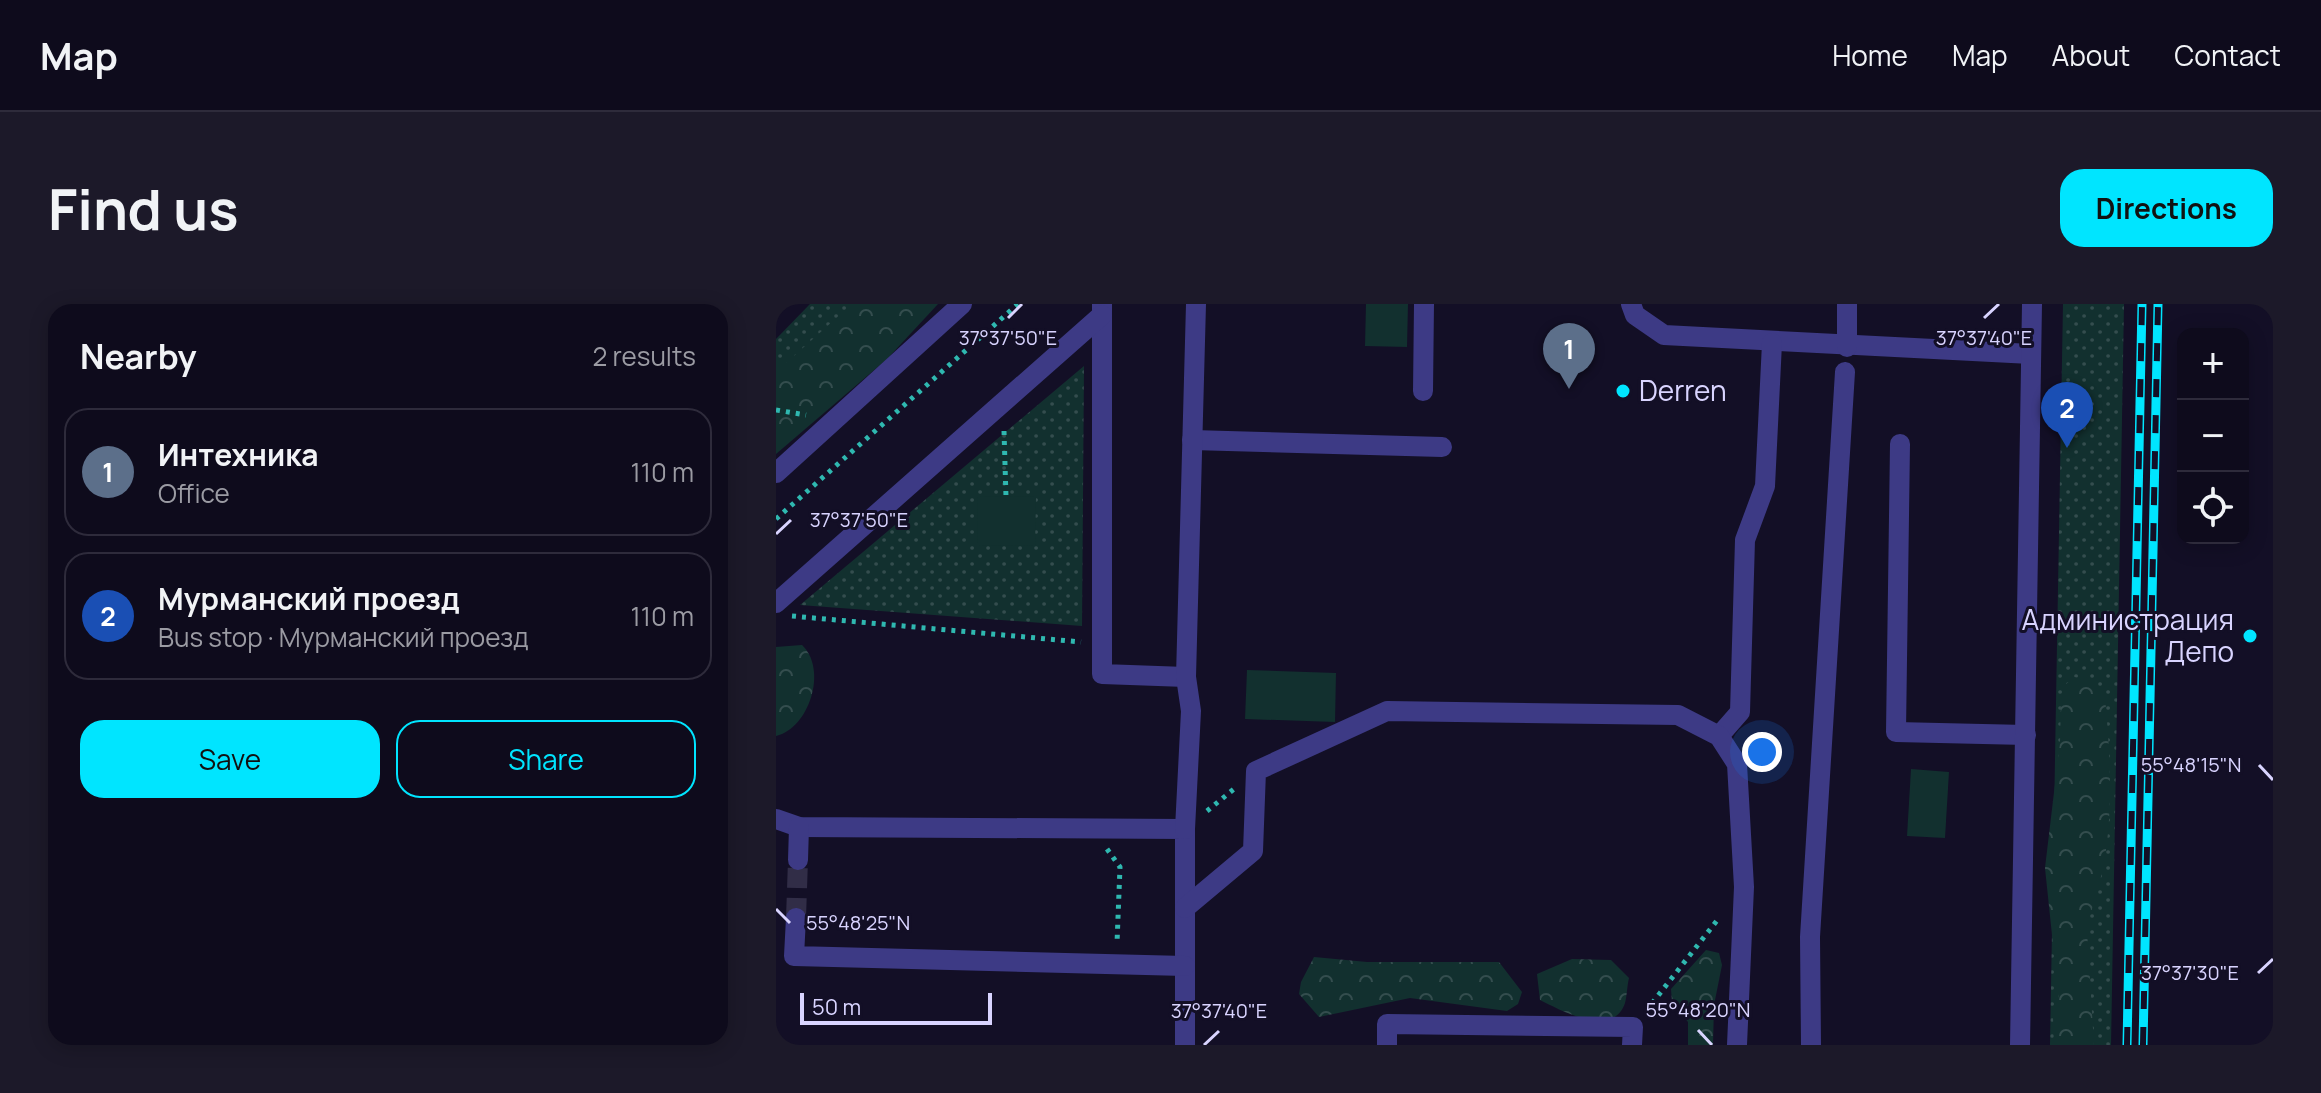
<!DOCTYPE html>
<html lang="en">
<head>
<meta charset="utf-8">
<style>
  body { margin:0; font-family:Manrope,sans-serif; background:#1c1929; color:#f1f3f6 }
  .controls { position:absolute; right:24px; top:24px; display:grid; overflow:hidden; border-radius:16px; box-shadow:0 4px 20px #0003 }
  .controls button { width:72px; height:72px; display:grid; place-items:center; padding:0; border:0; border-bottom:2px solid #2e2b3b; background:#0e0b1c; color:#f1f3f6; font:40px sans-serif }
  .scale { position:absolute; left:24px; bottom:20px; width:192px; box-sizing:border-box; padding-left:8px; border:4px solid #d9d4ff; border-top:0; font-size:22px; line-height:28px; white-space:nowrap; color:#d9d4ff; -webkit-text-stroke:6px #130f26; paint-order:stroke }
  .you { position:absolute; left:986px; top:448px; width:28px; height:28px; margin:-20px; border:6px solid #fff; border-radius:50%; background:#1a73e8; box-shadow:0 0 0 12px #1a73e833 }
  .badge { display:grid; place-items:center; width:52px; height:52px; border-radius:50%; background:#00e5ff; color:#fff; font-size:26px; font-weight:700 }
  .pin { position:absolute; translate:-50% -66px; filter:drop-shadow(0 2px 4px #0008) }
  .pin::after { content:''; position:absolute; top:42px; width:28px; height:24px; background:inherit; clip-path:polygon(0 0,100% 0,50% 100%) }
  .list { margin:0; padding:0; list-style:none }
  h2 { display:flex; justify-content:space-between; align-items:center; height:104px; margin:0; padding:0 32px; font-size:34px }
  h2 small { font-size:26px; font-weight:400; color:#9b9ba3 }
  .list li { display:grid; grid-template-columns:52px 1fr auto; gap:24px; align-items:center; box-sizing:border-box; height:128px; margin:0 16px 16px; padding:0 16px; border:2px solid #2e2b3b; border-radius:24px }
  .list b { display:block; font-size:30px; white-space:nowrap }
  .list p { margin:0; font-size:26px; white-space:nowrap; color:#9b9ba3 }
  .list em { font-size:26px; font-style:normal; color:#9b9ba3 }
  .actions { display:flex; gap:16px; padding:24px 32px }
  .actions a { flex:1; padding:18px 0; border:2px solid #00e5ff; border-radius:24px; text-align:center; font-size:28px; color:#00e5ff }
  .actions .main { background:#00e5ff; color:#111 }
  .icon { flex:none; width:44px; height:44px; fill:none; stroke:currentColor; stroke-width:2; stroke-linecap:round; stroke-linejoin:round }
  .map { position:relative; flex:none; width:1497px; height:741px; overflow:hidden; border-radius:24px }
  header { display:flex; align-items:center; gap:48px; box-sizing:border-box; height:112px; padding:0 40px; background:#0e0b1c; border-bottom:2px solid #2e2b3b }
  header strong { font-size:38px }
  nav { display:flex; gap:44px; margin-inline-start:auto; font-size:28px }
  .intro { display:flex; align-items:center; justify-content:space-between; box-sizing:border-box; height:192px; padding:0 48px }
  h1 { margin:0; font-size:56px }
  .button { padding:20px 36px; border-radius:24px; background:#00e5ff; color:#111; font-size:28px; font-weight:700 }
  main { display:flex; gap:48px; padding:0 48px }
  aside { flex:1; background:#0e0b1c; border-radius:24px; box-shadow:0 4px 20px #0003 }
  .map>svg:first-child { display:block }
  .grass { fill:url(#grass-dots) }
  .forest { fill:url(#forest-crowns) }
  .park { fill:#12302f }
  .lines { fill:none; stroke-linecap:round; stroke-linejoin:round }
  .minor-tunnel { stroke:#312d47; stroke-width:20; stroke-dasharray:20 10; stroke-linecap:butt }
  .path { stroke:#2fb8b0; stroke-width:5; stroke-dasharray:4 6; stroke-linecap:butt }
  .minor { stroke:#3d3a85; stroke-width:20 }
  .rail-casing { stroke:#00e5ff; stroke-width:9 }
  .rail { stroke:#130f26; stroke-width:6; stroke-dasharray:18; stroke-linecap:butt }
  .ticks { fill:none; stroke:#d9d4ff; stroke-width:3 }
  .poi-dot { fill:#00e5ff; stroke:#130f26; stroke-width:3 }
  .labels { text-anchor:middle; stroke-width:6; stroke-linejoin:round; paint-order:stroke }
  .poi-label { font-size:28px; fill:#d9d4ff; stroke:#130f26; text-anchor:start }
  .ticks-label { font-size:20px; text-anchor:middle; fill:#d9d4ff; stroke:#130f26; stroke-width:6; stroke-linejoin:round; paint-order:stroke }
</style>
</head>
<body>
<header>
<strong>Map</strong>
<nav><a>Home</a><a>Map</a><a>About</a><a>Contact</a></nav>
</header>
<div class="intro"><h1>Find us</h1><a class="button">Directions</a></div>
<main>
<aside>
<h2>Nearby<small>2 results</small></h2>
<ul class="list">
<li><span class="badge" style="background:#5c6f8a">1</span><div><b>Интехника</b><p>Office</p></div><em>110 m</em></li>
<li><span class="badge" style="background:#1a4fb4">2</span><div><b>Мурманский проезд</b><p>Bus stop · Мурманский проезд</p></div><em>110 m</em></li>
</ul>
<div class="actions"><a class="main">Save</a><a>Share</a></div>
</aside>
<div class="map">
<svg width="1497" height="741" viewBox="0 0 1497 741">
  <defs>
    <pattern id="grass-dots" width="8" height="8" patternUnits="userSpaceOnUse" patternTransform="scale(2)"><rect width="8" height="8" fill="#12302f"/><path d="M2 2h.1M6 6h.1" fill="none" stroke="#344d4e" stroke-width="1.8" stroke-linecap="round"/></pattern>
    <pattern id="forest-crowns" width="20" height="18" patternUnits="userSpaceOnUse" patternTransform="scale(2)"><rect width="20" height="18" fill="#12302f"/><path d="M2 6a3 3 0 1 1 6 0M12 15a3 3 0 1 1 6 0" fill="none" stroke="#344d4e"/></pattern>
  </defs>
  <rect width="100%" height="100%" fill="#130f26"/>
  <g class="grass">
    <polygon points="34,0 161,0 0,147 0,35"/>
    <polygon points="1287,0 1348,0 1335,741 1274,741"/>
    <polygon points="308,62 306,322 24,301"/>
  </g>
  <g class="forest">
    <polygon points="76,0 162,0 111,55 0,150 0,68"/>
    <path d="M26,341C52,366 33,424 0,432V343Z"/>
    <path d="M1298,373L1312,376L1322,385L1328,383C1335,459 1341,534 1315,608L1310,610L1318,741H1278L1277,714L1283,698L1269,564L1284,438L1285,396L1288,382Z"/>
    <polygon points="930,646 943,649 946,661 938,701 937,741 912,741 912,718 896,698 895,685"/>
    <polygon points="538,653 591,658 723,658 746,688 742,700 731,707 634,694 543,713 523,690 525,678"/>
    <path d="M796,655L835,656L853,674C851,682 851,692 849,699C837,735 784,706 764,696L761,670Z"/>
  </g>
  <g class="park">
    <polygon points="590,0 632,0 631,43 589,42"/>
    <polygon points="202,192 260,193 259,242 201,241"/>
    <polygon points="471,366 560,369 559,418 469,415"/>
    <polygon points="1135,465 1173,468 1169,534 1131,532"/>
  </g>
  <g class="lines">
    <polyline class="minor-tunnel" points="20,614 22,556"/>
    <g class="path">
      <polyline points="0,106 30,111"/>
      <polyline points="228,127 230,193"/>
      <polyline points="0,215 242,0"/>
      <polyline points="16,312 305,338"/>
      <polyline points="431,507 458,485"/>
      <polyline points="331,545 344,563 341,639"/>
      <polyline points="870,707 943,614"/>
    </g>
    <g class="minor">
      <polyline points="326,0 326,370 410,373"/>
      <polyline points="855,0 859,11 888,31 1255,50"/>
      <polyline points="1071,0 1071,43"/>
      <polyline points="647,87 648,0"/>
      <polyline points="416,136 666,143"/>
      <polyline points="1124,140 1120,428 1250,431"/>
      <polyline points="0,169 186,0"/>
      <polyline points="0,299 326,11"/>
      <polyline points="943,432 964,408 969,236 989,182 996,39"/>
      <polyline points="0,515 23,523 409,525 409,741"/>
      <polyline points="409,525 415,407 410,373 420,0"/>
      <polyline points="22,556 23,523"/>
      <polyline points="409,604 477,547 480,467 611,407 902,411 943,432 961,460 968,583 961,741"/>
      <polyline points="20,614 18,652 409,662"/>
      <polyline points="611,741 611,720 857,723 856,741"/>
      <polyline points="1035,741 1034,633 1069,68"/>
      <polyline points="1244,741 1256,0"/>
    </g>
    <defs>
      <g id="rail">
        <polyline points="1351,741 1366,0"/>
        <polyline points="1367,741 1382,0"/>
      </g>
    </defs>
    <use href="#rail" class="rail-casing"/>
    <use href="#rail" class="rail"/>
  </g>
  <path class="ticks" d="M232,14L246,0M1208,14L1223,0M0,230L15,216M1483,461L1497,476M0,605L14,619M1482,669L1497,655M922,726L936,741M428,741L443,727"/>
  <g class="poi-dot">
    <circle cx="847" cy="87" r="8"/>
    <circle cx="1474" cy="332" r="8"/>
  </g>
  <g class="labels">
    <g class="poi-label">
      <text x="863" y="97">Derren</text>
      <text x="1458" y="326" text-anchor="end">Администрация<tspan x="1458" dy="32">Депо</tspan></text>
    </g>
  </g>
  <g class="ticks-label">
    <text x="232" y="41">37°37'50"E</text>
    <text x="1208" y="41">37°37'40"E</text>
    <text x="83" y="223">37°37'50"E</text>
    <text x="1415" y="468">55°48'15"N</text>
    <text x="82" y="626">55°48'25"N</text>
    <text x="1414" y="676">37°37'30"E</text>
    <text x="922" y="713">55°48'20"N</text>
    <text x="443" y="714">37°37'40"E</text>
  </g>
</svg>
<div class="controls">
<button>+</button>
<button>−</button>
<button><svg class="icon" aria-label="locate" viewBox="0 0 24 24"><circle cx="12" cy="12" r="6"/><path d="M12 2v4M12 18v4M2 12h4M18 12h4"/></svg></button>
</div>
<div class="scale">50 m</div>
<div class="you"></div>
<div class="pin badge" style="left:793px;top:85px;background:#5c6f8a">1</div>
<div class="pin badge" style="left:1291px;top:144px;background:#1a4fb4">2</div>
</div>
</main>
</body>
</html>
